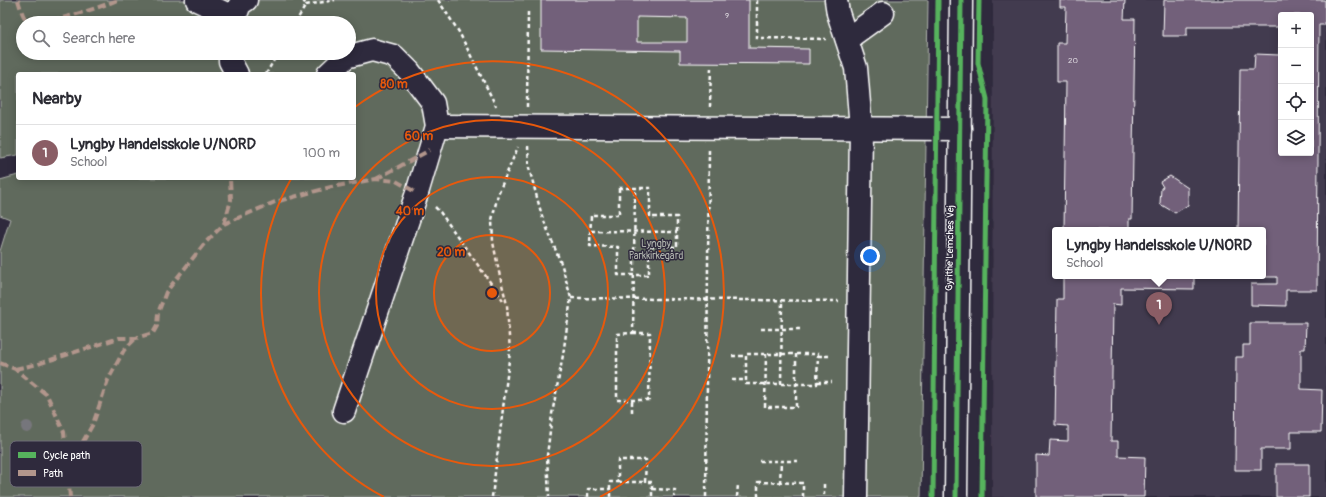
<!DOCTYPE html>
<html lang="en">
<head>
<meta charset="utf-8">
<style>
  body { margin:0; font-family:Pangolin,sans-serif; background:#f7f7f7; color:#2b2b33 }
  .controls { position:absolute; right:12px; top:12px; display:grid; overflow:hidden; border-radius:4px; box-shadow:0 2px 10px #0003 }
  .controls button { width:36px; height:36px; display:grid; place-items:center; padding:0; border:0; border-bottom:1px solid #e1e1e2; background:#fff; color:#2b2b33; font:20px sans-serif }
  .you { position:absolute; left:870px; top:256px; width:14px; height:14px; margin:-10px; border:3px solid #fff; border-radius:50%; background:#1a73e8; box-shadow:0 0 0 6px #1a73e833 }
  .badge { display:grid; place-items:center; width:26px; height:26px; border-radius:50%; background:#8a5d65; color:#fff; font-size:13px; font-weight:700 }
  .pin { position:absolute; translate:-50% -33px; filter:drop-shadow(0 1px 2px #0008) }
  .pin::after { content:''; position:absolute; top:21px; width:14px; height:12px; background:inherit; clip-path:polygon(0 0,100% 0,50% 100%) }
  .popup { position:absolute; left:1052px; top:227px; width:214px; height:52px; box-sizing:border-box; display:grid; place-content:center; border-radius:4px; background:#fff; filter:drop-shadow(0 1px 3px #0005); font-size:13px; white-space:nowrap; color:#7c7c81 }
  .popup b { font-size:15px; color:#2b2b33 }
  .popup::after { content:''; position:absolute; left:50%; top:100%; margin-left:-8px; border:8px solid transparent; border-top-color:#fff }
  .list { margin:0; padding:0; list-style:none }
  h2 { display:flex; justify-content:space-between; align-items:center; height:52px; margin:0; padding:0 16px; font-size:17px }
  h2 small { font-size:13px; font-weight:400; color:#7c7c81 }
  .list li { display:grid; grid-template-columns:26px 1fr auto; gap:12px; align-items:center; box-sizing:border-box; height:56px; padding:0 16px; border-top:1px solid #e1e1e2 }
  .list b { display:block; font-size:15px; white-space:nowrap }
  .list p { margin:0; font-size:13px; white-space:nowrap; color:#7c7c81 }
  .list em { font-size:13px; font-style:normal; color:#7c7c81 }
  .icon { flex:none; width:22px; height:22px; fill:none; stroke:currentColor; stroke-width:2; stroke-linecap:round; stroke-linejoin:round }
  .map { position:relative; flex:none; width:1326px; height:497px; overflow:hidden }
  .search { position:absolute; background:#fff; box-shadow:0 2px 10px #0003; left:16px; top:16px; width:340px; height:44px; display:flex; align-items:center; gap:10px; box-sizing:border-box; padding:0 14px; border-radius:22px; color:#7c7c81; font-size:15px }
  .panel { position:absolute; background:#fff; box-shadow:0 2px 10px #0003; left:16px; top:72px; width:340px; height:108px; border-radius:4px }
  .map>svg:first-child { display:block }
  .built { fill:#433a4f; fill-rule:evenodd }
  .green { fill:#616a5d; stroke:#b0b4ae; fill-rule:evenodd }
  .building { fill:#72607a; stroke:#fff; fill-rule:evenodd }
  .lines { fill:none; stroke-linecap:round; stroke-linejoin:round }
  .minor-casing { stroke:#fff; stroke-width:25 }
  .path { stroke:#fff; stroke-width:2.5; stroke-dasharray:4 3; stroke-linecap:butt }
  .minor { stroke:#2f2a3d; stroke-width:22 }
  .quiet { stroke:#b2968c; stroke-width:4; stroke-dasharray:8 4; stroke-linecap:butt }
  .cycleway-casing { stroke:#2f2a3d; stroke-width:8 }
  .cycleway { stroke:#56b35d; stroke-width:5 }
  .tree { fill:#76767b }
  .ring { fill:none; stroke:#e8590c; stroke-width:2 }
  .labels { text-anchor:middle; stroke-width:3; stroke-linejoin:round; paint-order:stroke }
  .number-label { font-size:8px; fill:#dcd7de }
  .park-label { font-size:10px; fill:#b0b4ae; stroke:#2f2a3d }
  .street-label { font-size:10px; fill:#fff; stroke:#2f2a3d }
  .key { fill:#2f2a3d; stroke:#6d6a77; stroke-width:1 }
  .key-label { font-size:11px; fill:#fff }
  .centre { fill:#e8590c; stroke:#2f2a3d; stroke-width:2 }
  .ring-label { font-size:12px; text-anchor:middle; font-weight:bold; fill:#e8590c; stroke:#2f2a3d; stroke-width:3; stroke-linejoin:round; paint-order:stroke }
</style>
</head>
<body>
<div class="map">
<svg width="1326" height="497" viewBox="0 0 1326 497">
  <rect width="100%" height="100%" fill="#2f2a3d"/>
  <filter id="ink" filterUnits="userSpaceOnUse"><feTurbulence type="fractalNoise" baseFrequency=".025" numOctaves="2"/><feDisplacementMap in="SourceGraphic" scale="8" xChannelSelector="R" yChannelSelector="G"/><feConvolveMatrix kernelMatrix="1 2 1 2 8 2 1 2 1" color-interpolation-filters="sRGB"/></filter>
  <g filter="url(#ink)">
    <path class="built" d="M993,0H1326V497H992ZM1281,15H1311V153H1281ZM1055,230H1263V276H1055Z"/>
    <path class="green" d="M0,0H928L921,497H0V251L10,219L0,215V180L18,175V178H354V74H18V155L0,158ZM23,23H349V53H23Z"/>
    <g class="building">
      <path d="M541,0H749V48L809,49V64L680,63V51L541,49ZM637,17L687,18V42H637Z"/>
      <polygon points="1060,0 1125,0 1124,19 1135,19 1132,219 1129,219 1129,230 1064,230 1066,82 1057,82 1057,43 1065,43 1066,7 1060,7"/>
      <path d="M1164,0H1325V25H1319L1317,290H1286V306L1251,305V284H1277V277H1252V276H1263V230H1238L1240,69H1254L1255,54L1279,55L1280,27H1187V36H1163ZM1281,15H1311V153H1281Z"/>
      <polygon points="1170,176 1188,188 1188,205 1175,213 1160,204 1161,188 1163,187 1160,182"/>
      <polygon points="1063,276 1194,276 1194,289 1121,288 1121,305 1113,304 1111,441 1118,441 1118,456 1145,457 1144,497 1036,497 1036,455 1049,456 1050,440 1068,441 1068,426 1055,425 1057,299 1063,299"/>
      <polygon points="1250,323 1306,323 1305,349 1301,349 1301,389 1322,390 1321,432 1291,432 1291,449 1261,449 1261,470 1235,470 1236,357 1243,357 1243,345 1250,345"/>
      <rect x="1276" y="464" width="33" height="33"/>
    </g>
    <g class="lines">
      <defs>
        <g id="minor">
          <polyline points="197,0 235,18"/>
          <polyline points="836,0 838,13 856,68 861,128 856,497"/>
          <polyline points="233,23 240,4 246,0"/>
          <polyline points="847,39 883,13"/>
          <polyline points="230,53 230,61 237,74"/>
          <polyline points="328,74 346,57 372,50 394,56 409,71 433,103 437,126 417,193 344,411"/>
          <polyline points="437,126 960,129"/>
          <polyline points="956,497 961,0"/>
        </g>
      </defs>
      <use href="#minor" class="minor-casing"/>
      <g class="path">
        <polyline points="303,0 306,5"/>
        <polyline points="438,0 459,32 496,106"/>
        <polyline points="757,0 757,38 826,39"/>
        <polyline points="295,23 306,5 335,0"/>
        <polyline points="266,74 278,53"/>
        <polyline points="527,107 528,12"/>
        <polyline points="710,107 711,65"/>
        <polyline points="528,146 529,168 542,216 562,266 571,298 563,355 552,414 547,456 549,497"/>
        <polygon points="619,188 650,188 650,217 677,217 677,247 649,246 649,275 618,275 618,247 590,246 591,215 619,215"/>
        <polyline points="435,207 440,212 505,303"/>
        <polyline points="591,231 677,232"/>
        <polyline points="571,298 839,301"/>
        <polyline points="761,329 801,329"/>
        <polyline points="633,333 650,333 649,400 617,400 617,334 633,333 635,188"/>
        <path d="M766,354L765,407H796V354H746V384C770,384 794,384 817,384L818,354H796"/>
        <polyline points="732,356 746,356"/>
        <polyline points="818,356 832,356"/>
        <polyline points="732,380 746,380"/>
        <polyline points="817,382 832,382"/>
        <polyline points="781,384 782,300"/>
        <polyline points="632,412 632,400"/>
        <polyline points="759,461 799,461"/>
        <polyline points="618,482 645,482"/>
        <polyline points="780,483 781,461"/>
        <polyline points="824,484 824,497"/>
        <polyline points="652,489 675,490 674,497"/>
        <polyline points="492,497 510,352 507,305 499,272 493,242 492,220 498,194 518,147"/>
        <polyline points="588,497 588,489 610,489"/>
        <polyline points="610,497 610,482 618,482 618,460 646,460 645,482 652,482 652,497"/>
        <polyline points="706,497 709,148"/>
        <polyline points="737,497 738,484"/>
        <polyline points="758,497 758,482 803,483 803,497"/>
      </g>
      <use href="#minor" class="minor"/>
      <g class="quiet">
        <path d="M18,0C20,6 23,20 29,22C42,26 103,7 117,0"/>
        <polyline points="376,179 430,150"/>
        <polyline points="224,224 231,200 230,178"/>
        <polyline points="0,363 15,369 47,395 64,432 70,497"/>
        <polyline points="15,369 38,364 119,338 136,338 153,333 157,326 158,313 166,292 204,244 224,224 275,202 331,187 376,179 396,181 417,193"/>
        <polyline points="67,460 81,445 93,424 108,380 124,350 136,338"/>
      </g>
      <defs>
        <g id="cycleway">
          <polyline points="979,0 978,63 987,99 982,497"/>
          <polyline points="933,497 938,0"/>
          <polyline points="956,497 961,0"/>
        </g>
      </defs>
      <use href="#cycleway" class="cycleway-casing"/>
      <use href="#cycleway" class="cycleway"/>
    </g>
    <circle class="tree" cx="27" cy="427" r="6"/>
  </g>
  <circle cx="492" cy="293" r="58" fill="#e8590c" fill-opacity=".12"/>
  <g class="ring">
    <circle cx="492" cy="293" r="58"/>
    <circle cx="492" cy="293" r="116"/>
    <circle cx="492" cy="293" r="173"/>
    <path d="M384 497A231 231 0 0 1 291 179M355 107A231 231 0 1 1 600 497"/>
  </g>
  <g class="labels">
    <g class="number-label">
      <text x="727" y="18">9</text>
      <text x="1073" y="63">20</text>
    </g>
    <g class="park-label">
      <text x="656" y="247">Lyngby<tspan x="656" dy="12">Parkkirkegård</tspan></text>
    </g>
    <g class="street-label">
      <text transform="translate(949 248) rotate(-89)" y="4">Gyrithe Lemches Vej</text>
    </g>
  </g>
  <rect x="10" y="441" width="132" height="46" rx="6" class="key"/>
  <rect x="18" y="452" width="18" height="6" fill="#56b35d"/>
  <rect x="18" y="470" width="18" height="6" fill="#b2968c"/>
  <g class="key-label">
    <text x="43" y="459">Cycle path</text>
    <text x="43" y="477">Path</text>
  </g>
  <circle cx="492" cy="293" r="6" class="centre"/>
  <g class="ring-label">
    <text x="394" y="88">80 m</text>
    <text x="419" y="140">60 m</text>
    <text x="410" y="215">40 m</text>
    <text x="451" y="256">20 m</text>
  </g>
</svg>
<div class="controls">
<button>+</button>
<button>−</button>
<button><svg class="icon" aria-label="locate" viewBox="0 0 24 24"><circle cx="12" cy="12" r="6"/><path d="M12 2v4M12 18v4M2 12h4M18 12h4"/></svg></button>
<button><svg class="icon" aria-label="layers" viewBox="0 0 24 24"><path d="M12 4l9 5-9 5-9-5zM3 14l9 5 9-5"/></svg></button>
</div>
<div class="you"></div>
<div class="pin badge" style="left:1159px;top:325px">1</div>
<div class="popup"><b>Lyngby Handelsskole U/NORD</b>School</div>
<div class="search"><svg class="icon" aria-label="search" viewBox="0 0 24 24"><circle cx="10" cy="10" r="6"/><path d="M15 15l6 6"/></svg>Search here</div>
<section class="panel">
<h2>Nearby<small></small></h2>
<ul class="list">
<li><span class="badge">1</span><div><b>Lyngby Handelsskole U/NORD</b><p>School</p></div><em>100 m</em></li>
</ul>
</section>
</div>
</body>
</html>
